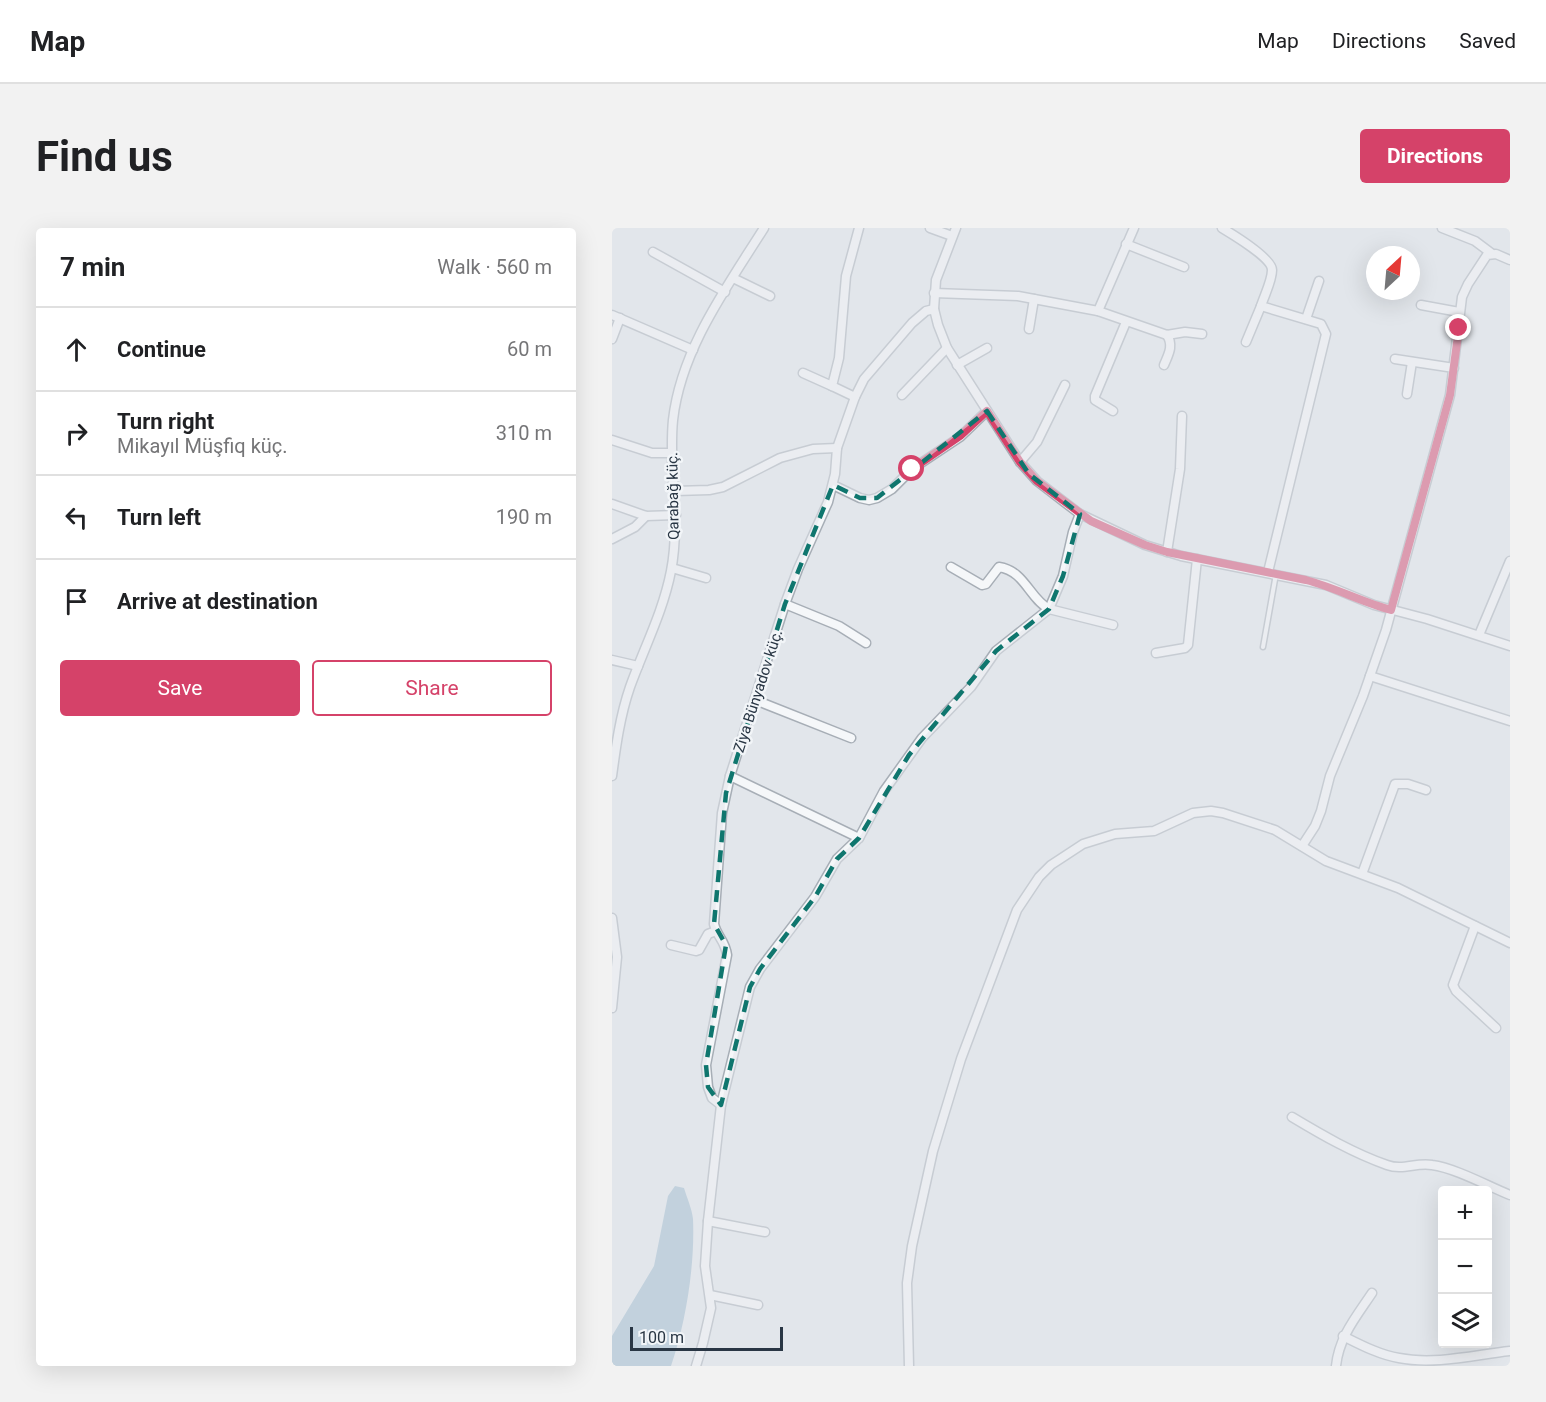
<!DOCTYPE html>
<html lang="en">
<head>
<meta charset="utf-8">
<style>
  body { margin:0; font-family:Roboto,sans-serif; background:#f2f2f2; color:#202124 }
  .controls { position:absolute; right:18px; bottom:18px; display:grid; overflow:hidden; border-radius:6px; box-shadow:0 6px 24px #0002 }
  .controls button { width:54px; height:54px; display:grid; place-items:center; padding:0; border:0; border-bottom:2px solid #e0e0e0; background:#fff; color:#202124; font:30px sans-serif }
  .compass { position:absolute; left:754px; top:18px; width:54px; height:54px; border-radius:50%; background:#fff; box-shadow:0 6px 24px #0002; rotate:26deg }
  .scale { position:absolute; left:18px; bottom:15px; width:153px; box-sizing:border-box; padding-left:6px; border:3px solid #293644; border-top:0; font-size:16px; line-height:21px; white-space:nowrap; color:#293644; -webkit-text-stroke:4px #f2f5f8; paint-order:stroke }
  .stop { position:absolute; width:18px; height:18px; margin:-14px; border:4px solid #d54269; border-radius:50%; background:#fff }
  .stop.end { background:#d54269; border-color:#fff; box-shadow:0 2px 6px #0008 }
  .list { margin:0; padding:0; list-style:none }
  h2 { display:flex; justify-content:space-between; align-items:center; height:78px; margin:0; padding:0 24px; font-size:26px }
  h2 small { font-size:20px; font-weight:400; color:#757577 }
  .list li { display:grid; grid-template-columns:39px 1fr auto; gap:18px; align-items:center; box-sizing:border-box; height:84px; padding:0 24px; border-top:2px solid #e0e0e0 }
  .list b { display:block; font-size:22px; white-space:nowrap }
  .list p { margin:0; font-size:20px; white-space:nowrap; color:#757577 }
  .list em { font-size:20px; font-style:normal; color:#757577 }
  .actions { display:flex; gap:12px; padding:18px 24px }
  .actions a { flex:1; padding:14px 0; border:2px solid #d54269; border-radius:6px; text-align:center; font-size:21px; color:#d54269 }
  .actions .main { background:#d54269; color:#fff }
  .icon { flex:none; width:33px; height:33px; fill:none; stroke:currentColor; stroke-width:2; stroke-linecap:round; stroke-linejoin:round }
  .map { position:relative; flex:none; width:898px; height:1138px; overflow:hidden; border-radius:6px }
  header { display:flex; align-items:center; gap:36px; box-sizing:border-box; height:84px; padding:0 30px; background:#fff; border-bottom:2px solid #e0e0e0 }
  header strong { font-size:28px }
  nav { display:flex; gap:33px; margin-inline-start:auto; font-size:21px }
  .intro { display:flex; align-items:center; justify-content:space-between; box-sizing:border-box; height:144px; padding:0 36px }
  h1 { margin:0; font-size:42px }
  .button { padding:15px 27px; border-radius:6px; background:#d54269; color:#fff; font-size:21px; font-weight:700 }
  main { display:flex; gap:36px; padding:0 36px }
  aside { flex:1; background:#fff; border-radius:6px; box-shadow:0 6px 24px #0002 }
  .map>svg:first-child { display:block }
  .water { fill:#9bb9cc }
  .lines { fill:none; stroke-linecap:round; stroke-linejoin:round }
  .lane-casing { stroke:#a7aeb6; stroke-width:7 }
  .street-casing { stroke:#a7aeb6; stroke-width:11 }
  .lane { stroke:#f5f7f9; stroke-width:4 }
  .street { stroke:#f5f7f9; stroke-width:8 }
  .route { stroke:#d54269; stroke-width:8 }
  .marked { fill:none; stroke:#0f766e; stroke-width:4.5; stroke-dasharray:12 8; stroke-linejoin:round }
  .labels { text-anchor:middle; stroke-width:5; stroke-linejoin:round; paint-order:stroke }
  .street-label { font-size:15px; fill:#293644; stroke:#f2f5f8 }
</style>
</head>
<body>
<header>
<strong>Map</strong>
<nav><a>Map</a><a>Directions</a><a>Saved</a></nav>
</header>
<div class="intro"><h1>Find us</h1><a class="button">Directions</a></div>
<main>
<aside>
<h2>7 min<small>Walk · 560 m</small></h2>
<ul class="list">
<li><svg class="icon" aria-label="ahead" viewBox="0 0 24 24"><path d="M12 20V5M6 11l6-6 6 6"/></svg><div><b>Continue</b></div><em>60 m</em></li>
<li><svg class="icon" aria-label="right" viewBox="0 0 24 24"><path d="M7 20v-9h11M14 6l5 5-5 5"/></svg><div><b>Turn right</b><p>Mikayıl Müşfiq küç.</p></div><em>310 m</em></li>
<li><svg class="icon" aria-label="left" viewBox="0 0 24 24"><path d="M17 20v-9H6M10 6l-5 5 5 5"/></svg><div><b>Turn left</b></div><em>190 m</em></li>
<li><svg class="icon" aria-label="arrive" viewBox="0 0 24 24"><path d="M6 21V4h12l-3 4 3 4H6"/></svg><div><b>Arrive at destination</b></div></li>
</ul>
<div class="actions"><a class="main">Save</a><a>Share</a></div>
</aside>
<div class="map">
<svg width="898" height="1138" viewBox="0 0 898 1138">
  <rect width="100%" height="100%" fill="#e2e6eb"/>
  <path class="water" d="M63,958L72,960C75,970 80,981 81,991C83,1037 74,1094 59,1138H0V1108L42,1038L56,968Z"/>
  <g class="lines">
    <defs>
      <polyline id="lane" points="651,419 664,346"/>
      <g id="street">
        <polyline points="318,0 340,8"/>
        <polyline points="344,0 324,52 322,81 326,97 335,120 408,234 425,253 468,286 533,317 569,328 714,357 762,377 815,391 898,418"/>
        <path d="M610,0C620,6 660,30 660,42C660,53 652,68 649,78L709,96L714,106L656,344"/>
        <polyline points="830,0 863,13 879,25"/>
        <polyline points="514,16 572,39"/>
        <polyline points="41,24 113,64"/>
        <polyline points="121,50 158,68"/>
        <polyline points="322,65 406,68 486,83 555,107 573,104 590,106"/>
        <polyline points="809,77 847,84"/>
        <polyline points="486,83 522,0"/>
        <polyline points="0,87 81,122"/>
        <polyline points="694,91 707,53"/>
        <polyline points="417,101 422,71"/>
        <polyline points="0,111 8,90"/>
        <polyline points="634,114 649,78"/>
        <polyline points="783,131 842,140"/>
        <polyline points="345,137 375,120"/>
        <path d="M552,137C556,127 562,118 555,107"/>
        <polyline points="191,145 220,158"/>
        <polyline points="795,166 800,134"/>
        <polyline points="290,167 335,120"/>
        <polyline points="243,169 220,158 227,130 234,48 247,0"/>
        <polyline points="501,183 483,172 483,168 514,94"/>
        <polyline points="0,212 40,225 59,225"/>
        <polyline points="408,234 425,214 453,157"/>
        <polyline points="221,257 248,270 257,272 265,270 280,261 300,241 348,209 375,183"/>
        <polyline points="63,263 97,262 111,259 168,230 201,221 225,220"/>
        <polyline points="0,276 34,288 64,287"/>
        <polyline points="0,311 23,299 34,288"/>
        <polyline points="555,324 568,241 570,188"/>
        <path d="M339,339L370,357L374,356L387,339C413,343 417,370 437,381L501,397"/>
        <polyline points="60,340 94,350"/>
        <polyline points="173,376 227,398 254,415"/>
        <polyline points="867,407 898,333"/>
        <polyline points="544,425 573,420 576,417 585,331"/>
        <polyline points="0,432 26,438"/>
        <polyline points="758,448 898,493"/>
        <polyline points="143,472 239,510"/>
        <path d="M0,548C4,518 8,488 18,459C32,420 51,384 59,343C69,292 56,243 61,192C69,121 115,59 152,0"/>
        <polyline points="118,548 247,610"/>
        <polyline points="690,618 703,598 709,583 718,548 751,468 774,402 838,167 850,69 856,56 875,27 884,26 898,32"/>
        <polyline points="750,646 783,556 796,556 814,562"/>
        <polyline points="0,690 5,729 0,780"/>
        <polyline points="863,698 841,757 844,763 884,800"/>
        <polyline points="59,717 84,723 87,722 96,706 104,703"/>
        <path d="M109,877L100,870L96,859L94,837L115,727C113,712 105,709 102,696L110,585L118,548L173,376L186,341L216,274L223,246L225,220L243,169L252,151L300,95L314,83L322,81"/>
        <path d="M680,889C710,907 741,925 775,937C791,943 804,934 820,937C843,940 876,958 898,967"/>
        <polyline points="96,993 153,1004"/>
        <polyline points="98,1067 146,1077"/>
        <path d="M731,1108C749,1117 768,1127 787,1130C823,1137 862,1127 898,1123"/>
        <polyline points="84,1138 91,1115 99,1080 93,1038 96,993 109,877 138,759 148,741 203,669 225,631 247,610 272,563 310,510 359,459 384,423 437,381 451,348 461,304 468,286"/>
        <polyline points="297,1138 295,1055 300,1018 321,923 349,831 405,682 427,649 439,637 471,616 503,606 542,603 581,585 599,583 611,585 663,602 714,633 786,660 898,715"/>
        <path d="M724,1138C727,1109 744,1089 760,1065"/>
      </g>
    </defs>
    <use href="#lane" class="lane-casing"/>
    <use href="#street" class="street-casing"/>
    <use href="#lane" class="lane"/>
    <use href="#street" class="street"/>
  </g>
  <g class="lines">
    <path class="route" d="M300,241L348,208L375,183L408,234L425,253L479,293L533,317L555,324L694,352C724,360 750,374 779,382L838,167L847,100"/>
  </g>
  <path d="M0 0H898V1138H0ZM375,183L417,246L468,286L451,348L437,381L384,423L297,527L247,610L225,631L203,669L148,741L138,759L109,877L96,859L94,837L114,717L102,696L114,565L173,376L221,257L248,270H265Z" fill="#e2e6eb" fill-opacity=".55" fill-rule="evenodd"/>
  <path class="marked" d="M375,183L417,246L468,286L451,348L437,381L384,423L297,527L247,610L225,631L203,669L148,741L138,759L109,877L96,859L94,837L114,717L102,696L114,565L173,376L221,257L248,270H265Z"/>
  <g class="labels">
    <g class="street-label">
      <text transform="translate(61 268) rotate(-91)" y="5">Qarabağ küç.</text>
      <text transform="translate(146 463) rotate(-72)" y="5">Ziya Bünyadov küç.</text>
    </g>
  </g>
</svg>
<div class="controls">
<button>+</button>
<button>−</button>
<button><svg class="icon" aria-label="layers" viewBox="0 0 24 24"><path d="M12 4l9 5-9 5-9-5zM3 14l9 5 9-5"/></svg></button>
</div>
<svg class="compass" viewBox="-18 -18 36 36"><path d="M0-13l5 13h-10z" fill="#e53935"/><path d="M0 13l5-13h-10z" fill="#757577"/></svg>
<div class="scale">100 m</div>
<div class="stop" style="left:300px;top:241px"></div>
<div class="stop end" style="left:847px;top:100px"></div>
</div>
</main>
</body>
</html>
